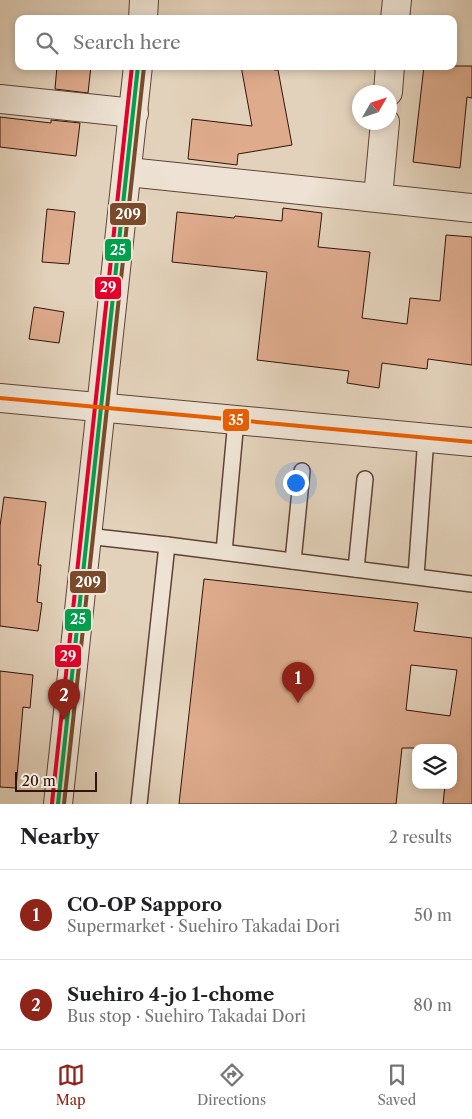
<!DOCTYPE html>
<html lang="en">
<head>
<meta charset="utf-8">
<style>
  body { margin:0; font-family:"Libre Caslon Text",serif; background:#f6f6f6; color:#202124 }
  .controls { position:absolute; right:15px; bottom:15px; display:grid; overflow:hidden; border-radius:10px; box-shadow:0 2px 8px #0003 }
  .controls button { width:45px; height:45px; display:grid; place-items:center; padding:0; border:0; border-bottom:1px solid #e0e0e0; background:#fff; color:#202124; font:25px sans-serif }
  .compass { position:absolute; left:352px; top:85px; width:45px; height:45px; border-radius:50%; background:#fff; box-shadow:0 2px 8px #0003; rotate:51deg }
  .scale { position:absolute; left:15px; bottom:12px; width:82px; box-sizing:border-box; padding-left:5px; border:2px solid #311308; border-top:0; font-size:14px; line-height:18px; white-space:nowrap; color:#311308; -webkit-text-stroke:4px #ede2d3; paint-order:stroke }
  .you { position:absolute; left:295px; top:482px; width:18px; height:18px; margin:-12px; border:4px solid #fff; border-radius:50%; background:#1a73e8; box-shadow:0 0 0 8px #1a73e833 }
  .badge { display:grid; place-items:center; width:32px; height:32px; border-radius:50%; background:#8f2418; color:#fff; font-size:16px; font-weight:700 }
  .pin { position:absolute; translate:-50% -41px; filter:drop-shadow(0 1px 2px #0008) }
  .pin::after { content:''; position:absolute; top:26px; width:18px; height:15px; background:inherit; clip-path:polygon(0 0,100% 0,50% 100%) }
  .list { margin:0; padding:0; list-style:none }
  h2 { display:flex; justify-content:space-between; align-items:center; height:65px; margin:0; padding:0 20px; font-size:21px }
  h2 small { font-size:16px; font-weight:400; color:#757577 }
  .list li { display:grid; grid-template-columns:32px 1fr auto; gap:15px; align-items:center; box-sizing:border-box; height:90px; padding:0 20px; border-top:1px solid #e0e0e0 }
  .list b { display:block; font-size:19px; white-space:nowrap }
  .list p { margin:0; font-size:16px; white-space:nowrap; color:#757577 }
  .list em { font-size:16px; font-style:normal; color:#757577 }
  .icon { flex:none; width:28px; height:28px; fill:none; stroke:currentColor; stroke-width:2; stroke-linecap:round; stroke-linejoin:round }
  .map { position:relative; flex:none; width:472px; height:804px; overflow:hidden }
  .search { position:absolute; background:#fff; box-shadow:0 2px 8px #0003; left:15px; right:15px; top:15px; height:55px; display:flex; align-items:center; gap:12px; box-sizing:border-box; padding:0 18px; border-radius:10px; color:#757577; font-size:19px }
  .sheet { height:245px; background:#fff }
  nav { display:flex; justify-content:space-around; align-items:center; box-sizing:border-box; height:70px; border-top:1px solid #e0e0e0; background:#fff; font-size:14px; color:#757577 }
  nav a { display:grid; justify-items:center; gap:2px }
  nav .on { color:#8f2418 }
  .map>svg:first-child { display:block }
  .building { fill:#deab8d; stroke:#311308; fill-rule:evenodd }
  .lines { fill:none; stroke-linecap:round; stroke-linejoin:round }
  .service-casing { stroke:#5e4335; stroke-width:18 }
  .minor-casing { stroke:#5e4335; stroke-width:30 }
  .tertiary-casing { stroke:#5e4335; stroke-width:30 }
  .service { stroke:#ede2d3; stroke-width:15 }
  .minor { stroke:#ede2d3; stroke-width:28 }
  .tertiary { stroke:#ede2d3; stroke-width:28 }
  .bus-1-casing { stroke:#ede2d3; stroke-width:8 }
  .bus-2-casing { stroke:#ede2d3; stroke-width:8 }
  .bus-3-casing { stroke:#ede2d3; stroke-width:8 }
  .bus-4-casing { stroke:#ede2d3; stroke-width:8 }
  .bus-1 { stroke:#029f4d; stroke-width:4 }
  .bus-2 { stroke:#7a4b2a; stroke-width:4 }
  .bus-3 { stroke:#e4002b; stroke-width:4 }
  .bus-4 { stroke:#ea5e01; stroke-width:4 }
  .line-badge { stroke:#ede2d3; stroke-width:2 }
  .badge-label { font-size:14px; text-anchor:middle; font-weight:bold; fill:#fff }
</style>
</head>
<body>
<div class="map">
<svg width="472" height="804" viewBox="0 0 472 804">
  <rect width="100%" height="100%" fill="#e3d2bb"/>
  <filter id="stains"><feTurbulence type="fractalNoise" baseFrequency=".004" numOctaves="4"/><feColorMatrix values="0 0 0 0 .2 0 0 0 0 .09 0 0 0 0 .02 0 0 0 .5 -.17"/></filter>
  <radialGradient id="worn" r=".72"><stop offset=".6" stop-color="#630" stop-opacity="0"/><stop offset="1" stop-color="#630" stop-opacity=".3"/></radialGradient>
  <g class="building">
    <polygon points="57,66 91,66 88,93 55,89"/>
    <polygon points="241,66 273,66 274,70 278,70 292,145 238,154 237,165 188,159 192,119 252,126"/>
    <polygon points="424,66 472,66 472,98 467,97 460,168 413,162"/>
    <polygon points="0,117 51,123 51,120 80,123 76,156 0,147"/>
    <polygon points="283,208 322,213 318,247 370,252 362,318 407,324 410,298 440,301 446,235 472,237 472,365 428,359 427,369 382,363 379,388 347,383 349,371 257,360 267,272 172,262 177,212 234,218 235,216 282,221"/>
    <polygon points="47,209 75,212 69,264 42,262"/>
    <polygon points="34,307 64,312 59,343 29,339"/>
    <polygon points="4,497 46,502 38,565 41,565 37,602 42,603 38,631 0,626 0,526"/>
    <path d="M204,579L418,603L414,631L472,638V804H443L445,785H453V748H402L396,804H179ZM411,665L457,670L450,716L406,710Z"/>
    <polygon points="0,671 33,675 30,708 23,707 16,788 0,787"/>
  </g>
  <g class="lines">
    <defs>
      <g id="service">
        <polyline points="87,536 167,545 139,804"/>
        <polyline points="167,545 472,584"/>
        <polyline points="224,552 236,420"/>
        <polyline points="293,561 302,471"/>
        <polyline points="356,569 365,479"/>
        <polyline points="416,576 426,437"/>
      </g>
      <g id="minor">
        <polyline points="395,19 397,0"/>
        <polyline points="388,92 390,66"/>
        <polyline points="0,99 134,113"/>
        <polyline points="128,172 472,208"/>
        <polyline points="378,197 385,122"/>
      </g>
      <g id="tertiary">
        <polyline points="143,19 144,0"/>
        <polyline points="0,398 472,442"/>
        <polyline points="58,804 138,66"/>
      </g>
    </defs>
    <use href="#service" class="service-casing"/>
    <use href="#minor" class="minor-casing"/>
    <use href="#tertiary" class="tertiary-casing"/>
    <use href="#service" class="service"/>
    <use href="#minor" class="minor"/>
    <use href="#tertiary" class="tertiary"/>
    <defs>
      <polyline id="bus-1" points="58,804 138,66"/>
      <polyline id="bus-2" points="64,804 144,67"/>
      <polyline id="bus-3" points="52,803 132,66"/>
      <polyline id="bus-4" points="0,398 472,442"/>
    </defs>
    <use href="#bus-1" class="bus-1-casing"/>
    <use href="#bus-2" class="bus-2-casing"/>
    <use href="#bus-3" class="bus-3-casing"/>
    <use href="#bus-4" class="bus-4-casing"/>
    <use href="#bus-1" class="bus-1"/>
    <use href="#bus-2" class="bus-2"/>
    <use href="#bus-3" class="bus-3"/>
    <use href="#bus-4" class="bus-4"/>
  </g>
  <g class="line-badge">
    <rect x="109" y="202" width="38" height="24" rx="5" fill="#7a4b2a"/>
    <rect x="104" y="238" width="28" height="24" rx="5" fill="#029f4d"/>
    <rect x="94" y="276" width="28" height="24" rx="5" fill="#e4002b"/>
    <rect x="222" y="408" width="28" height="24" rx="5" fill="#ea5e01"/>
    <rect x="69" y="570" width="38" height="24" rx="5" fill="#7a4b2a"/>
    <rect x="64" y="608" width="28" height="24" rx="5" fill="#029f4d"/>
    <rect x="54" y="644" width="28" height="24" rx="5" fill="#e4002b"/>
  </g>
  <g class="badge-label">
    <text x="128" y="219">209</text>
    <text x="118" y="255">25</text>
    <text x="108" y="292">29</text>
    <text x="236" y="425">35</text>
    <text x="88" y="587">209</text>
    <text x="78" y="624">25</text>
    <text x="68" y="661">29</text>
  </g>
  <rect width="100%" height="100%" filter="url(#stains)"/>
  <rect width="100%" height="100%" fill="url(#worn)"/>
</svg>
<div class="controls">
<button><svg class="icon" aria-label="layers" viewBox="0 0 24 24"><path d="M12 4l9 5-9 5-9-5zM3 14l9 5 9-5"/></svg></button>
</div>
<svg class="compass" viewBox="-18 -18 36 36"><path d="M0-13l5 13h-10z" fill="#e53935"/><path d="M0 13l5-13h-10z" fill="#757577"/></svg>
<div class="scale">20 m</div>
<div class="you"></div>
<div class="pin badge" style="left:298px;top:703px">1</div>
<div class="pin badge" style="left:64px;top:720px">2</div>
<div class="search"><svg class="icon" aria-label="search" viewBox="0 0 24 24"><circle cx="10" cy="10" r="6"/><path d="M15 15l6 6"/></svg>Search here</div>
</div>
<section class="sheet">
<h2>Nearby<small>2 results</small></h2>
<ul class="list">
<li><span class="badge">1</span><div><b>CO-OP Sapporo</b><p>Supermarket · Suehiro Takadai Dori</p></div><em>50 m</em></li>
<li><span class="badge">2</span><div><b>Suehiro 4-jo 1-chome</b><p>Bus stop · Suehiro Takadai Dori</p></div><em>80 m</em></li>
</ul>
</section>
<nav>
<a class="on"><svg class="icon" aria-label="map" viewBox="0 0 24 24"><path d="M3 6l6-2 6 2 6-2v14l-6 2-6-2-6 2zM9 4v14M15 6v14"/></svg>Map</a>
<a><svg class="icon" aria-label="directions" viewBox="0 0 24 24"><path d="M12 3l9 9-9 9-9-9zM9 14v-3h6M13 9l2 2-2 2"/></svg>Directions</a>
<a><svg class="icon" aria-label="saved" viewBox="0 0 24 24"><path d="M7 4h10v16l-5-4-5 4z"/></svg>Saved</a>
</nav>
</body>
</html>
